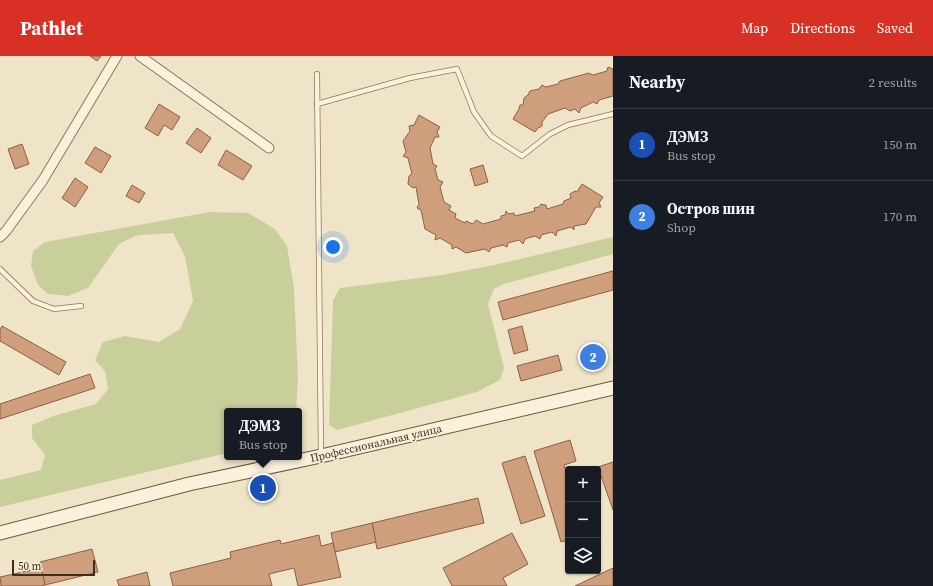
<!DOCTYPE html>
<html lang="en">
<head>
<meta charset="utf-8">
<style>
  body { margin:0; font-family:"Source Serif 4",serif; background:#242831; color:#f1f3f6 }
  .controls { position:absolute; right:12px; bottom:12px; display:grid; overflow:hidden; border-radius:4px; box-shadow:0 1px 3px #0004 }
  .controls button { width:36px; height:36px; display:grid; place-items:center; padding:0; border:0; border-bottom:1px solid #363941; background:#171b24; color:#f1f3f6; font:20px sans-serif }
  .scale { position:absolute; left:12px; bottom:10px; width:83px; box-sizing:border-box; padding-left:4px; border:2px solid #3d2e20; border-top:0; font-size:11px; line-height:14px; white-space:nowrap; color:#3d2e20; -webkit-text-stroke:3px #f7eed8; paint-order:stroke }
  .you { position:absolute; left:333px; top:191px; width:14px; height:14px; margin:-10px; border:3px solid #fff; border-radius:50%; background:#1a73e8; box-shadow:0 0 0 6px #1a73e833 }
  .badge { display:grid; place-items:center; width:26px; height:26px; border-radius:50%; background:#d93025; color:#fff; font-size:13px; font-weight:700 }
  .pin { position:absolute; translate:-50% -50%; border:2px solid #fff; box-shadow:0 1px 4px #0006 }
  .popup { position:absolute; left:224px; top:352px; width:78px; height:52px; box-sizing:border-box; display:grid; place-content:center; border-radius:4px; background:#171b24; filter:drop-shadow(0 1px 3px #0005); font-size:13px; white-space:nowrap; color:#9ea1a6 }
  .popup b { font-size:15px; color:#f1f3f6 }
  .popup::after { content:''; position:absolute; left:50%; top:100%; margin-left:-8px; border:8px solid transparent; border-top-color:#171b24 }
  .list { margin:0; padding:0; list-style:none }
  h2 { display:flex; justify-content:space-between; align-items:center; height:52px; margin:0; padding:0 16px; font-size:17px }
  h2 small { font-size:13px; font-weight:400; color:#9ea1a6 }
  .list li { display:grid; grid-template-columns:26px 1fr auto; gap:12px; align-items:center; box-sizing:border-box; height:72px; padding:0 16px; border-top:1px solid #363941 }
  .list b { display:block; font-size:15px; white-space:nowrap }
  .list p { margin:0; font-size:13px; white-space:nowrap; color:#9ea1a6 }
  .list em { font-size:13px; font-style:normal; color:#9ea1a6 }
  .icon { flex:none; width:22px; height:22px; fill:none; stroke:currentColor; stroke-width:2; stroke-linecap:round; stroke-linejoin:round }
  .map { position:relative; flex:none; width:613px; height:530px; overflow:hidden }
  header { display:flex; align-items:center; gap:24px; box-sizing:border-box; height:56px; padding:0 20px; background:#d93025; color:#fff }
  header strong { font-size:19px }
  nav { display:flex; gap:22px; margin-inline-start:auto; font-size:14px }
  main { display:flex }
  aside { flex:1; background:#171b24 }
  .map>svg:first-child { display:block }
  .green { fill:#c9cf9b }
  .building { fill:#cf9f7d; stroke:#8d5f41 }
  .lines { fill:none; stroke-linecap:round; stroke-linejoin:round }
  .service-casing { stroke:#8d765c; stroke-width:6 }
  .minor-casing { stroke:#8d765c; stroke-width:11 }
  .secondary-casing { stroke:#6f573f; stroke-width:15 }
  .service { stroke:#faf1dc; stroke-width:4.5 }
  .minor { stroke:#faf1dc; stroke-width:9 }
  .secondary { stroke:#faf1dc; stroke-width:13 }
  .labels { text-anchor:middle; stroke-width:3; stroke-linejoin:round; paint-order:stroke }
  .street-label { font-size:11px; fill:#3d2e20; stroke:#f7eed8 }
</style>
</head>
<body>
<header>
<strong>Pathlet</strong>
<nav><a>Map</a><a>Directions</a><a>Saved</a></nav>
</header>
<main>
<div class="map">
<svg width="613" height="530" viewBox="0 0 613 530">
  <rect width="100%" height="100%" fill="#f0e4c8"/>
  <g class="green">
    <polygon points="210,156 248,157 275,173 287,190 294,233 298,321 296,355 227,355 227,397 0,451 0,424 41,414 45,399 32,382 32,369 53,360 96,348 108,333 105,315 95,304 103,286 125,280 159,286 180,273 193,245 185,200 173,177 139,179 133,181 119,188 88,232 68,240 48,238 38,229 31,210 33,195 45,186"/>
    <polygon points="613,181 613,198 504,228 494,233 488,248 504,312 500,324 477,336 337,374 329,369 333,244 340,232 442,219 494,209"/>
  </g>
  <g class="building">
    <polygon points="90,0 101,0 97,5"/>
    <polygon points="608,11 613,13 613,40 599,44 597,48 593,46 581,52 579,57 575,53 570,55 565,52 548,58 542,66 542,70 538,72 535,76 513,63 519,53 520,49 523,49 524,42 528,39 530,35 539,33 542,29 546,31 558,28 560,25 589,17 593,19 607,15"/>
    <polygon points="159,48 180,61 172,74 164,69 158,80 145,72"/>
    <polygon points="419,59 440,71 437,76 439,81 435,81 430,92 433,108 437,110 435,113 438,124 443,126 440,131 444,146 451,150 449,154 456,158 455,162 465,167 466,165 473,168 476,164 483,168 501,163 501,160 505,159 506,155 509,158 514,157 515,160 535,155 534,152 539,151 541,148 544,149 546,149 547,153 563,148 564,145 571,142 570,138 575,135 577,136 582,128 603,141 599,147 601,151 596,151 586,168 574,170 574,174 571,171 557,175 556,180 552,176 541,179 540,183 535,180 525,183 523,188 519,184 508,187 507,191 503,189 491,192 489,196 485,193 466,197 456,191 452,193 452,189 440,182 435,184 436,179 425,173 421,154 417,152 419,148 416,131 413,132 408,128 409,120 412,118 408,102 403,100 406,96 403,85 410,75 409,70 414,69"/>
    <polygon points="197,72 211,82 201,97 186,87"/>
    <polygon points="22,88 29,108 15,113 8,93"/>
    <polygon points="95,91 111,100 101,117 85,107"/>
    <polygon points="226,94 252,110 243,124 218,109"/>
    <polygon points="483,109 488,126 475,130 470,113"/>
    <polygon points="75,122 88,131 75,151 62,142"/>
    <polygon points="132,129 145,137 139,147 126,140"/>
    <polygon points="613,215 613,234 503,264 498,246"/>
    <polygon points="2,270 66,306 59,319 0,285 0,274"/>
    <polygon points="522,270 528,294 514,298 508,274"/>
    <polygon points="558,299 562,314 521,325 517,310"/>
    <polygon points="90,318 95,332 0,363 0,348"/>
    <polygon points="570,384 576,405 564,409 568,422 568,484 561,486 534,395"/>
    <polygon points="525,400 545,460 521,468 502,407"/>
    <polygon points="613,406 613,454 598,411"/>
    <polygon points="478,442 484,467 377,493 372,467"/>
    <polygon points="372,467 376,486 335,496 331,477"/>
    <polygon points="512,477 528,508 503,522 507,530 452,530 443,512"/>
    <polygon points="319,479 321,490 333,487 341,521 298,530 294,512 269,518 272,530 173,530 170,517 231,502 230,496 280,484 281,488"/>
    <polygon points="92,493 98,516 45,529 40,506"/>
    <polygon points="41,512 45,529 41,530 1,530 0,521"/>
    <polygon points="613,512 613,530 575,530"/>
    <polygon points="147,516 150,530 119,530 117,524"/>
  </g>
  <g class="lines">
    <defs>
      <g id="service">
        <polyline points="317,18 321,399"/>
        <polyline points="317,48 410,22 457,13 474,56 491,80 522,100 550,78 568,69 613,58"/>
        <polyline points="0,213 33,245 54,253 81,250"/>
      </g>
      <g id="minor">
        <polyline points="140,0 269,92"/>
        <polyline points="0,181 6,175 43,124 117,0"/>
      </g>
      <polyline id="secondary" points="0,477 189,428 321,400 613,332"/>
    </defs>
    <use href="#service" class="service-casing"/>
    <use href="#minor" class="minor-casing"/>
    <use href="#secondary" class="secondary-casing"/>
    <use href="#service" class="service"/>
    <use href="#minor" class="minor"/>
    <use href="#secondary" class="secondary"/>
  </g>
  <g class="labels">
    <g class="street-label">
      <text transform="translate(376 387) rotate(-13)" y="4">Профессиональная улица</text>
    </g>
  </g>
</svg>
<div class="controls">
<button>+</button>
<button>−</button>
<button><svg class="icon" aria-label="layers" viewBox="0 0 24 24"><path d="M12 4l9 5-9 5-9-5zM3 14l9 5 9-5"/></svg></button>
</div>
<div class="scale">50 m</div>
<div class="you"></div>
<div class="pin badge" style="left:263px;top:432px;background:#1a4fb4">1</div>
<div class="popup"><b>ДЭМЗ</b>Bus stop</div>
<div class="pin badge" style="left:593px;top:301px;background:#3f7fe0">2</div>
</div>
<aside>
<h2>Nearby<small>2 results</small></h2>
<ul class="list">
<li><span class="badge" style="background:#1a4fb4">1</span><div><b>ДЭМЗ</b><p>Bus stop</p></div><em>150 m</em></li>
<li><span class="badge" style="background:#3f7fe0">2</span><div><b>Остров шин</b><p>Shop</p></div><em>170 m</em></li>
</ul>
</aside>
</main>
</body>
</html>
